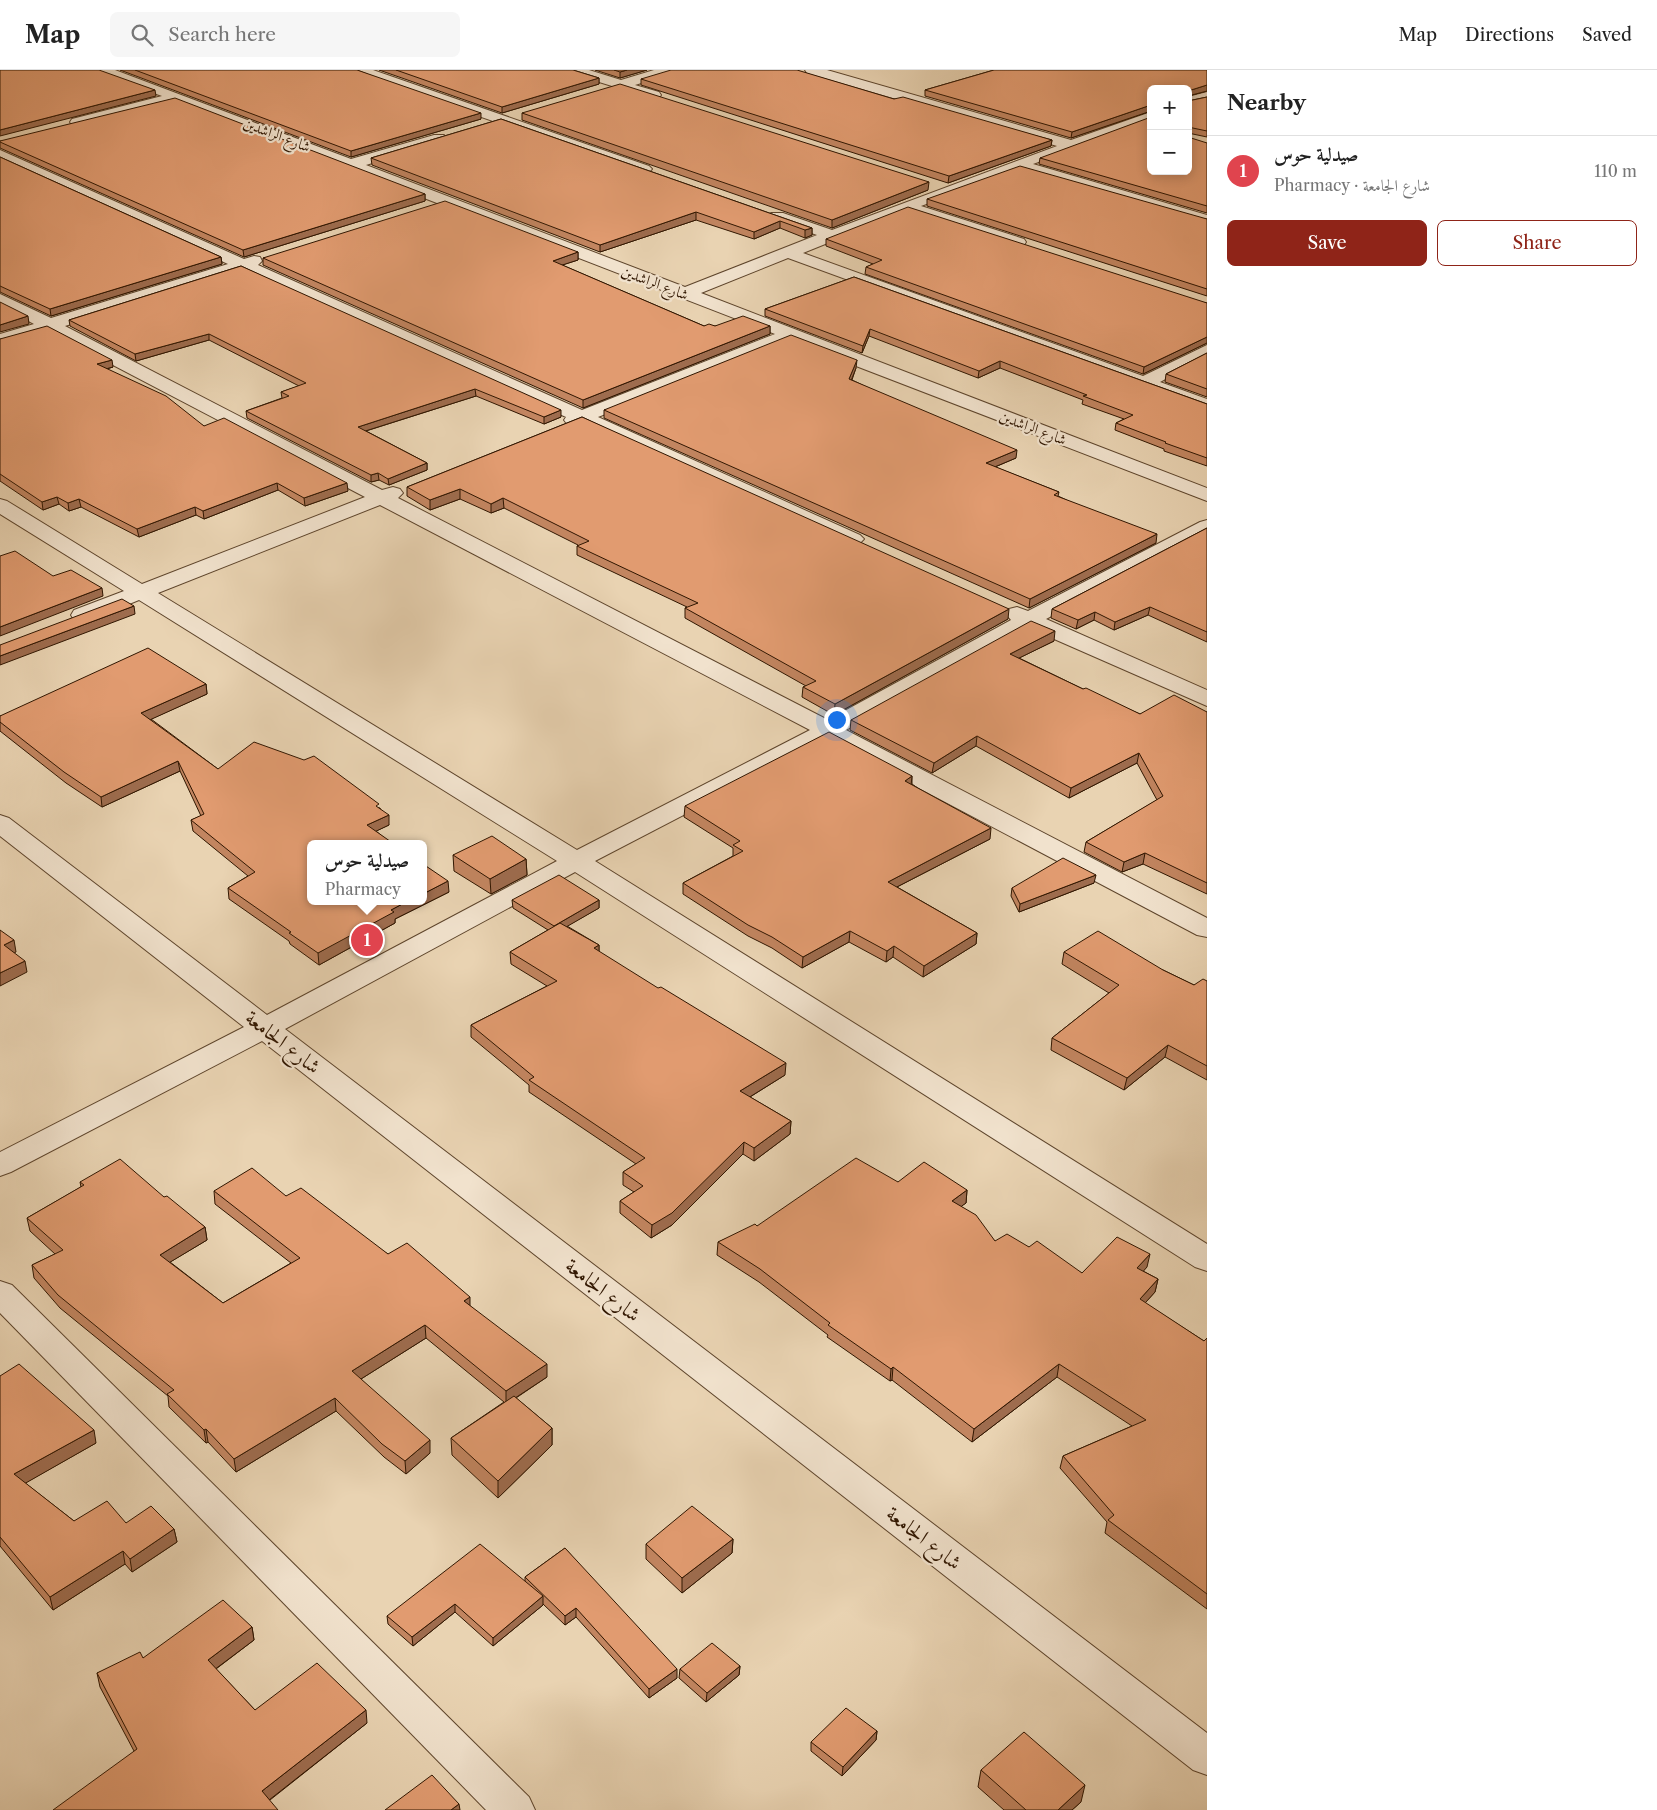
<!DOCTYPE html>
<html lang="en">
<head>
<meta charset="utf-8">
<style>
  body { margin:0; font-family:"Libre Caslon Text",Amiri,serif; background:#f6f6f6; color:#222 }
  .controls { position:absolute; right:15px; top:15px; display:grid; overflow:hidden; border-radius:8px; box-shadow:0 2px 12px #0003 }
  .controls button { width:45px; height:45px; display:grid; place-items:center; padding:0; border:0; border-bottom:1px solid #e0e0e0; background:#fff; color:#222; font:25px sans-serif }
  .you { position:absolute; left:836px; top:649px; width:18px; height:18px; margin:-12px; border:4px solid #fff; border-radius:50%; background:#1a73e8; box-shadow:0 0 0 8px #1a73e833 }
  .badge { display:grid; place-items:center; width:32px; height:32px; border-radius:50%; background:#8f2418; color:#fff; font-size:16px; font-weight:700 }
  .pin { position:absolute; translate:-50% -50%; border:2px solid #fff; box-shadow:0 1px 5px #0006 }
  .popup { position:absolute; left:307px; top:770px; width:120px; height:65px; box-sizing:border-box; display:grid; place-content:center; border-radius:8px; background:#fff; filter:drop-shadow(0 1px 4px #0005); font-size:16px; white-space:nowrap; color:#767676 }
  .popup b { font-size:19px; color:#222 }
  .popup::after { content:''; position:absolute; left:50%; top:100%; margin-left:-10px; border:10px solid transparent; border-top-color:#fff }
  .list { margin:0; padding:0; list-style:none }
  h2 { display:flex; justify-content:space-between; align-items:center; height:65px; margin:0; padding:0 20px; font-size:21px }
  h2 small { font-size:16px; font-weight:400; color:#767676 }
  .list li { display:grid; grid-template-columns:32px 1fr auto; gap:15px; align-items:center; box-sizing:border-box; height:70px; padding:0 20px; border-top:1px solid #e0e0e0 }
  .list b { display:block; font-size:19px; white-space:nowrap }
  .list p { margin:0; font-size:16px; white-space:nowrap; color:#767676 }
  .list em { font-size:16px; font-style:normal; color:#767676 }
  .actions { display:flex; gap:10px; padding:15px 20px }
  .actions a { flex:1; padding:11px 0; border:1px solid #8f2418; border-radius:8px; text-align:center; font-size:18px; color:#8f2418 }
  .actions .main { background:#8f2418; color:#fff }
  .icon { flex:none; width:28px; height:28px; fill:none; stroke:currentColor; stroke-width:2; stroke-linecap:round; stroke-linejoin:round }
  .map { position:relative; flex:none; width:1207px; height:1740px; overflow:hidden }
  header { display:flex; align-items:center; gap:30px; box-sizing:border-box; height:70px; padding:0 25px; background:#fff; border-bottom:1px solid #e0e0e0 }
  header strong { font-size:24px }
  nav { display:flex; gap:28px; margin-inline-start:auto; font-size:18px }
  .search { width:350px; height:45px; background:#f6f6f6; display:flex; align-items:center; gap:12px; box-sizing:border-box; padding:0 18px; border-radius:8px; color:#767676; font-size:19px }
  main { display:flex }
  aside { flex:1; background:#fff }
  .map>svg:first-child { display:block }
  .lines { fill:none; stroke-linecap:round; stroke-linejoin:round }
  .minor-casing { stroke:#5e452c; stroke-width:2 }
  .minor { fill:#f1e2cd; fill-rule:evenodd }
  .wall { fill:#c28560; stroke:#301600 }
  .shaded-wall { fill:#9e6c4e; stroke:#301600 }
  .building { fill:#e19b70; stroke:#301600 }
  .labels { text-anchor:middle; stroke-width:4.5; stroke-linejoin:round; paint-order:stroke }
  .far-street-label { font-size:15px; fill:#301600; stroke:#f1e2cd }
  .near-street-label { font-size:21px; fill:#301600; stroke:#f1e2cd }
</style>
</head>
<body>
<header>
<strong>Map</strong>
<div class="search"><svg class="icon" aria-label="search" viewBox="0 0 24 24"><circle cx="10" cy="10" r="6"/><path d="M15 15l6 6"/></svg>Search here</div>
<nav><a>Map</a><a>Directions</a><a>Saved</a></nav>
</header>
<main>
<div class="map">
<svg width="1207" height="1740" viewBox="0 0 1207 1740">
  <rect width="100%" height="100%" fill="#e9d3b2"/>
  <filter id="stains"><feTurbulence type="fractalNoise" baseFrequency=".004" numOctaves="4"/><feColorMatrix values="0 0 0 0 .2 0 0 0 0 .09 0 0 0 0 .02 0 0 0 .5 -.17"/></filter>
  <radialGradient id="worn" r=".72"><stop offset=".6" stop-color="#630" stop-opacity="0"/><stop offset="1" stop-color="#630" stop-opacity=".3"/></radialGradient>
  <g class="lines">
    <defs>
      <g id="minor">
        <path d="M95,0H115L351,89L434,65H444L446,68L444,71L366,95L685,217L817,165L771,149L769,146L771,143H783L832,160L1057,76L807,3L805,0H827L1071,70L1151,42V51L1033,94L1207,145V155L1019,100L921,136L1024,169L1026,172L1024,175H1012L907,141L803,183L1143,306L1207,275V287L1160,312L1207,329V341L788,188L701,223L1207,418V431L791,271L598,347L860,465L864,469L860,473L853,475L581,354L574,356L567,354L564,350L566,347L242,200L65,256L382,420L393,417L400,419L403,423L398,428L828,650L1011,550L1006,544L1009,539L1017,537L1028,541L1200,452L1207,450V464L1046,549L1207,620V636L1029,558L846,660L1207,848V867L1197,865L828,670L595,791L1207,1174V1201L1195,1197L575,802L285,959L1207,1663V1705L1193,1700L262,971L11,1102L0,1106V1082L244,957L0,766V745L9,748L267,945L557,791L139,530L90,550L82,552L74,550L71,545L74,540L124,521L0,444V429L7,431L142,514L365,427L48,261L0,275V264L34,254L0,236V224L51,248L228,194L0,91V80L244,189L254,186L260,187L262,191L258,195L582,340L775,264L176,32L77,56L72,55L70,52L72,49L162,26L97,3ZM380,435L810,660L577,780L158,523Z"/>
        <polygon points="353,0 373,0 649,96 652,99 649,102 639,102 355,3"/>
        <polygon points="568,0 589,0 621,10 654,0 676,0 674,3 635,15 659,22 661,25 659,28 654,29 570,3"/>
        <polygon points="1207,22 1207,31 1188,36 1188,27"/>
        <polygon points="0,1211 12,1215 529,1727 535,1740 486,1740 0,1243"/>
      </g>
    </defs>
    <use href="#minor" class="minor-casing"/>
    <use href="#minor" class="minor"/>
  </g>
  <g class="wall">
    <polygon points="120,0 357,0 481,49 351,87"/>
    <polygon points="379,0 573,0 599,8 599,14 502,43"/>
    <polygon points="595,0 647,0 620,8"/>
    <polygon points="994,0 1207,0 1207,21 1188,26 1188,19 1151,19 1151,41 1071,68 925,26 925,20"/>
    <polygon points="641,9 894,29 1052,70 1051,76 948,113 641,15"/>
    <polygon points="1207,27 1207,67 1188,63 1188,31"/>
    <polygon points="522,43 928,120 832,158 522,50"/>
    <polygon points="501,49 812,158 812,165 805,168 780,158 754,169 696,150 600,182 372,95 371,88"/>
    <polygon points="0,71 425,124 425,131 244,187 0,78"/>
    <polygon points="1207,73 1207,143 1039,94 1040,88 1151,101"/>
    <polygon points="0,87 221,187 222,194 51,246 0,222"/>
    <polygon points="927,129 1207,149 1207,226 927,136"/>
    <polygon points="826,169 1207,233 1207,273 1143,304 865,204 866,197 873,194 826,176"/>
    <polygon points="578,182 578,190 562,195 704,256 770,256 770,264 583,338 263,195 263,188"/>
    <polygon points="241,196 561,347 544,354 476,326 366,361 427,393 427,400 389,415 379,410 371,412 247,348 246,341 282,328 281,322 299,316 209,270 136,291 70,256 69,250"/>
    <polygon points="854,207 1207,334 1207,396 1164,381 1164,379 1115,360 1116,353 1124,349 1082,334 1083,330 1000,298 978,308 869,266 862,283 765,246 765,239"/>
    <polygon points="0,269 113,297 107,299 204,356 348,421 305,436 278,420 204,449 196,445 139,467 81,437 69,441 59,434 43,440 0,411"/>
    <polygon points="1207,283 1207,327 1165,312 1166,304"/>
    <polygon points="856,298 852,310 1016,388 995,397 1059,422 1058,426 1156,473 1029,538 604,348 604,340"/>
    <polygon points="582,347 1008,549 834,645 802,627 803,617 806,616 685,548 685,538 687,537 577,485 577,476 578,475 504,438 491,443 460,429 430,440 407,426 407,417"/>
    <polygon points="1207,458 1207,572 1148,545 1114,560 1094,550 1076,559 1051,548 1052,539"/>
    <polygon points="1054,571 1019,588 1083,619 1140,644 1207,642 1207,824 1143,794 1122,802 1084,782 1086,772 1157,730 1137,693 1069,728 976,676 932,703 850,660 851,650"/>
    <polygon points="206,614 207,624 151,649 218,699 380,738 389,755 376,761 449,822 395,849 395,853 319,895 290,874 289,871 229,829 228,818 248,806 193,761 191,750 201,746 180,701 102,737 66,713 0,661 0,646"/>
    <polygon points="912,706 912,714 990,769 897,817 977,863 976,874 923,907 893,887 886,892 849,872 802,898 772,878 748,866 683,824 683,813 733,786 733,778 684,747 685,736"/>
    <polygon points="453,785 526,789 527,805 491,824 454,801"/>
    <polygon points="1094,813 1019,842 1011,826 1012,818"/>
    <polygon points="512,830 599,830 599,838 567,856 599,875 599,882 785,1005 750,1027 791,1051 790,1064 754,1091 743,1084 672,1155 651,1168 620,1143 620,1131 634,1122 623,1115 623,1102 636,1094 529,1022 529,1015 471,967 471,955 547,916 511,894 510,882 548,860 513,838"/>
    <polygon points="1064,882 1163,900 1194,915 1207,911 1207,1010 1165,987 1124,1020 1051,980 1052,968 1109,923 1062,894"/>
    <polygon points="80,1112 164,1127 205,1157 207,1170 170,1192 223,1233 291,1193 215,1134 214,1121 286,1126 388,1184 470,1236 547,1307 516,1328 552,1358 552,1375 498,1428 452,1385 451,1368 504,1332 426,1268 361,1309 430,1383 406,1404 384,1387 336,1341 236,1402 208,1372 206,1373 169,1337 168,1326 60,1238 34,1208 32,1195 55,1184 30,1161 27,1148 81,1117"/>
    <polygon points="898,1112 967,1120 966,1133 961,1136 995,1171 1029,1177 1082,1203 1147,1197 1143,1201 1158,1209 1155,1222 1145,1233 1204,1271 1207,1268 1207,1539 1105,1463 1107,1452 1060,1398 1063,1386 1132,1356 1057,1307 972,1372 892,1310 890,1311 827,1267 828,1265 759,1212 717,1185 718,1172 757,1156"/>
    <polygon points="0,1306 96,1373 25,1413 74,1451 126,1453 174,1459 177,1472 132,1502 125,1494 53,1540 0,1476"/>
    <polygon points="733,1469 732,1483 682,1523 646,1489 646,1474"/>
    <polygon points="565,1478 677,1608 649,1628 576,1547 565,1555 543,1534 543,1535 493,1576 455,1542 413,1576 388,1554 387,1546 525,1511 525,1507"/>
    <polygon points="252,1557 254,1570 216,1599 255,1640 367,1653 270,1730 134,1681 100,1617 97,1603 143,1588"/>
    <polygon points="740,1596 739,1605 706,1632 679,1608 680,1599"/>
    <polygon points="877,1661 876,1670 842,1706 811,1681 811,1672"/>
    <polygon points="981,1700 1081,1732 1072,1740 1004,1740 978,1717"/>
  </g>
  <g class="shaded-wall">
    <polygon points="627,0 647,0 620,8 620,2"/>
    <polygon points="599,8 599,14 502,43 502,37"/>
    <polygon points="1207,15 1207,21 1188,26 1188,21"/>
    <polygon points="155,20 156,26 0,66 0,60"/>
    <polygon points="1151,35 1151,41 1071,68 1072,62"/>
    <polygon points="481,43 481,49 351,87 351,81"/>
    <polygon points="1052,70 1051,76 948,113 949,106"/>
    <polygon points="929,112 928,120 832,158 832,150"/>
    <polygon points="425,124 425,131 244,187 243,180"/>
    <polygon points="696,142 696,150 600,182 600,175"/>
    <polygon points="780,151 780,158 754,169 754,162"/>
    <polygon points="812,158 812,165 805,168 805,160"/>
    <polygon points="578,182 578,190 553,198 553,191"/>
    <polygon points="221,187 222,194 51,246 50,239"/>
    <polygon points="28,246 29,254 0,262 0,255"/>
    <polygon points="770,256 770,264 583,338 583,330"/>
    <polygon points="870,259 869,266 862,283 863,276"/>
    <polygon points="209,264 209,270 136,291 135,284"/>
    <polygon points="1207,267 1207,273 1143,304 1144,297"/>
    <polygon points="112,290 113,297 98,301 97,294"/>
    <polygon points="857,290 856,298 849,316 849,309"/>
    <polygon points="1000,291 1000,298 978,308 979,301"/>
    <polygon points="475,319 476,326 359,363 358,357"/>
    <polygon points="561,340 561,347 544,354 544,347"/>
    <polygon points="1017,380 1016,388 985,401 986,393"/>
    <polygon points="427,393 427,400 389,415 388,409"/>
    <polygon points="378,403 379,410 371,412 371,405"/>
    <polygon points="277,413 278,420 204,449 203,441"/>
    <polygon points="347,413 348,421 305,436 304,428"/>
    <polygon points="460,419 460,429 430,440 430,430"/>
    <polygon points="57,427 59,434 43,440 42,432"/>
    <polygon points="503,428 504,438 491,443 491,434"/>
    <polygon points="79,429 81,437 69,441 68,433"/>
    <polygon points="195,437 196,445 139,467 137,459"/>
    <polygon points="1157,464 1156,473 1029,538 1030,529"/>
    <polygon points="102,518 103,526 0,566 0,557"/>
    <polygon points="134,536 135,544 0,595 0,586"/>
    <polygon points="1150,537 1148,545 1114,560 1115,552"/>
    <polygon points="1009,539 1008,549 834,645 835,634"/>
    <polygon points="1095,542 1094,550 1076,559 1078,550"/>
    <polygon points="1055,561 1054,571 1009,593 1010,584"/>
    <polygon points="206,614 207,624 143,653 141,643"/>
    <polygon points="977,666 976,676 932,703 934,693"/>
    <polygon points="1139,683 1137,693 1069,728 1071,718"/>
    <polygon points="178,691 180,701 102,737 101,727"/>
    <polygon points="912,706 911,716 905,711"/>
    <polygon points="389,745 389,755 368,765 367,755"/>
    <polygon points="991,758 990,769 887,822 888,812"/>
    <polygon points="1145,783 1143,794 1122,802 1124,792"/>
    <polygon points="526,789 527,805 491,824 490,809"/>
    <polygon points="1096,805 1094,813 1019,842 1020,834"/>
    <polygon points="448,811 449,822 395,849 395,853 319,895 318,883 391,840 408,831 423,831 423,824"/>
    <polygon points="599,830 599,838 554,864 554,856"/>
    <polygon points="850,861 849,872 802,898 803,887"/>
    <polygon points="977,863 976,874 923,907 924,896"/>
    <polygon points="14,870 16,882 6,887 4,875"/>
    <polygon points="599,875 599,887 594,878"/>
    <polygon points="894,876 893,887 886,892 887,881"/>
    <polygon points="25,891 27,902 0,916 0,903"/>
    <polygon points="1168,975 1165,987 1124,1020 1127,1008"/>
    <polygon points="786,993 785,1005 740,1033 740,1021"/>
    <polygon points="791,1051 790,1064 754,1091 754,1078"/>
    <polygon points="744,1072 743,1084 672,1155 651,1168 652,1155"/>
    <polygon points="967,1120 966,1133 951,1144 952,1131"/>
    <polygon points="205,1157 207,1170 162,1197 160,1185"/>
    <polygon points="1150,1184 1147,1197 1135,1211 1137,1198"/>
    <polygon points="1158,1209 1155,1222 1137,1242 1140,1229"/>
    <polygon points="470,1227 470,1240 464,1231"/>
    <polygon points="425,1255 426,1268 353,1314 352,1301"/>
    <polygon points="547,1294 547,1307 506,1334 506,1321"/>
    <polygon points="1059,1294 1057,1307 972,1372 974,1359"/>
    <polygon points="893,1297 892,1310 890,1311 891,1299"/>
    <polygon points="335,1328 336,1341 236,1402 234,1389"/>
    <polygon points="552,1358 552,1375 498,1428 498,1411"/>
    <polygon points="206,1359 208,1372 206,1373 204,1360"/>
    <polygon points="94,1360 96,1373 17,1418 14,1404"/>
    <polygon points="430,1370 430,1383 406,1404 405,1391"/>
    <polygon points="174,1459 177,1472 132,1502 130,1489"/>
    <polygon points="733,1469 732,1483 682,1523 682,1508"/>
    <polygon points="123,1481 125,1494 53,1540 50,1527"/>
    <polygon points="543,1526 543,1535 493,1576 493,1568"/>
    <polygon points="455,1534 455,1542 413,1576 412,1567"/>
    <polygon points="576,1538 576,1547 565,1555 565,1546"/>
    <polygon points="252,1557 254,1570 210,1603 208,1590"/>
    <polygon points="740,1596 739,1605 706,1632 707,1623"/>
    <polygon points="677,1599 677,1608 649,1628 649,1619"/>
    <polygon points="366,1640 367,1653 264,1734 262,1721"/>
    <polygon points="877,1661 876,1670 842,1706 843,1697"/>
    <polygon points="1085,1715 1081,1732 1072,1740 1058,1740"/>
    <polygon points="459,1734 460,1740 451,1740"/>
  </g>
  <g class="building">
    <polygon points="0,0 99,0 155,20 0,60"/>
    <polygon points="135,0 357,0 481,43 351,81"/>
    <polygon points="396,0 573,0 599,8 502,37"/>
    <polygon points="614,0 627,0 620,2"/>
    <polygon points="671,0 797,0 894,29 903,27 1052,70 949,106 641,9"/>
    <polygon points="994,0 1207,0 1207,15 1188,21 1188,19 1151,19 1151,35 1072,62 925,20"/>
    <polygon points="620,14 929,112 832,150 522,43"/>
    <polygon points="1207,27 1207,61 1188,57 1188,31"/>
    <polygon points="175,28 425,124 243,180 0,72 0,71"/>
    <polygon points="1151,47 1151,101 1188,101 1188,67 1207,73 1207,136 1040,88"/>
    <polygon points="501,49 812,158 805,160 780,151 754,162 696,142 600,175 371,88"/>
    <polygon points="0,87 221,187 50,239 0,216"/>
    <polygon points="1020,96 1207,149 1207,219 927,129"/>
    <polygon points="445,131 578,182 553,191 704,256 709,254 715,256 743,246 770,256 583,330 263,188"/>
    <polygon points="908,137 1207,233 1207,267 1144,297 866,197 882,190 826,169"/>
    <polygon points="241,196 561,340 544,347 475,319 358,357 427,393 388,409 378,403 371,405 246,341 289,326 281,322 306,313 209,264 135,284 69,250"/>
    <polygon points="854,207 1207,334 1207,388 1165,373 1166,372 1116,353 1133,345 1083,326 1087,325 1000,291 979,301 870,259 863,276 765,239"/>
    <polygon points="0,232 28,246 0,255"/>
    <polygon points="47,256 112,290 97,294 166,326 204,356 224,348 347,413 304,428 277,413 203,441 195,437 137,459 79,429 68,433 57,427 42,432 0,404 0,269"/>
    <polygon points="791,265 857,290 849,309 1017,380 986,393 1059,422 1054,425 1157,464 1030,529 604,340"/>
    <polygon points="1207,283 1207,319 1166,304"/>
    <polygon points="582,347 1009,539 835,634 803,617 816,611 685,538 698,533 577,476 589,471 503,428 491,434 460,419 430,430 407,417"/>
    <polygon points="1207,458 1207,562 1150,537 1115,552 1095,542 1078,550 1052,539"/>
    <polygon points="15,481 53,506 71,500 102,518 0,557 0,486"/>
    <polygon points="122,529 134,536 0,586 0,575"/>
    <polygon points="1031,551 1055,561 1010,584 1083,619 1086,618 1140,644 1174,625 1207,642 1207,813 1145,783 1124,792 1086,772 1163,726 1139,683 1071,718 977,666 934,693 851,650"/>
    <polygon points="148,578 206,614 141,643 218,699 254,672 304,690 314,686 379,734 376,736 389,745 367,755 394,774 311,774 311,831 408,831 391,840 394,842 318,883 289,863 291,862 228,818 255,802 191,750 204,744 178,691 101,727 64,702 0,652 0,646"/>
    <polygon points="829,662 912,706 905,711 991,758 888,812 977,863 924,896 894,876 887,881 850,861 803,887 772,867 748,855 683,813 743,781 733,775 740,771 685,736"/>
    <polygon points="492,766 526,789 490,809 453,785"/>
    <polygon points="1063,788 1096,805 1020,834 1012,818"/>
    <polygon points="423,794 448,811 423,824"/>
    <polygon points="559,805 599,830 554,856 512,830"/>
    <polygon points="560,853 599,875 594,878 658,918 661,917 786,993 740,1021 791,1051 754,1078 744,1072 672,1143 652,1155 620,1131 643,1116 623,1102 645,1088 529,1010 534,1007 471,955 557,911 510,882"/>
    <polygon points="0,860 14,870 4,875 25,891 0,903"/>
    <polygon points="1098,861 1163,900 1194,915 1203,909 1207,911 1207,996 1168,975 1127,1008 1052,968 1119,915 1064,882"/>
    <polygon points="856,1088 898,1112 924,1092 967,1120 952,1131 976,1145 995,1171 1007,1164 1029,1177 1037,1171 1082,1203 1117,1167 1150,1184 1137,1198 1158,1209 1140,1229 1204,1271 1207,1268 1207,1524 1108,1450 1114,1445 1063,1386 1146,1350 1059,1294 974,1359 893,1297 891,1299 828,1255 830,1253 760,1199 718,1172 755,1154 757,1156"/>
    <polygon points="120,1089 164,1127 167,1126 205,1157 160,1185 223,1233 300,1188 214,1121 252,1098 286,1126 301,1118 388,1184 407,1173 470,1227 464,1231 547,1294 506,1321 425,1255 352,1301 430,1370 405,1391 382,1374 335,1328 234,1389 206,1359 204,1360 167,1324 174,1320 58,1225 32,1195 63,1180 27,1148 84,1115 80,1112"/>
    <polygon points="19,1294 94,1360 14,1404 74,1451 107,1431 126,1453 151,1436 174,1459 130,1489 123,1481 50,1527 0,1467 0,1306"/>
    <polygon points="514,1326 552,1358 498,1411 451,1368"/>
    <polygon points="692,1436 733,1469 682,1508 646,1474"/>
    <polygon points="480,1474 543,1526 493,1568 455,1534 412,1567 387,1546"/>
    <polygon points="565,1478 677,1599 649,1619 576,1538 565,1546 525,1507"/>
    <polygon points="223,1530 252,1557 208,1590 255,1640 317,1593 366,1640 262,1721 278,1740 53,1740 137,1679 97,1603 140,1582 143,1588"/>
    <polygon points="712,1573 740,1596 707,1623 680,1599"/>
    <polygon points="846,1638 877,1661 843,1697 811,1672"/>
    <polygon points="1024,1662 1085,1715 1058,1740 1026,1740 981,1700"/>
    <polygon points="432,1705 459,1734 451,1740 385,1740"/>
  </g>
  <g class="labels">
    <g class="far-street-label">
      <text transform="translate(277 65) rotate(21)" y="5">شارع الراشدين</text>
      <text transform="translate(655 213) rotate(21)" y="5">شارع الراشدين</text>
      <text transform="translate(1033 358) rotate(21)" y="5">شارع الراشدين</text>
    </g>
    <g class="near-street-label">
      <text transform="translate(283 972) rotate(38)" y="7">شارع الجامعة</text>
      <text transform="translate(603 1220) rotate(38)" y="7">شارع الجامعة</text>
      <text transform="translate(924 1468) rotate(38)" y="7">شارع الجامعة</text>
    </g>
  </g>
  <rect width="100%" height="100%" filter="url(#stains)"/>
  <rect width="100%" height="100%" fill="url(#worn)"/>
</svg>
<div class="controls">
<button>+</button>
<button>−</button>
</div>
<div class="you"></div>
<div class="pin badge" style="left:367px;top:870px;background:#e0444e">1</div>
<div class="popup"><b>صيدلية حوس</b>Pharmacy</div>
</div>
<aside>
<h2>Nearby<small></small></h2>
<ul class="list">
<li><span class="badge" style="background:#e0444e">1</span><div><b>صيدلية حوس</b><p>Pharmacy · شارع الجامعة</p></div><em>110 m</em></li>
</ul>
<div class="actions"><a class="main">Save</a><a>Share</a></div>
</aside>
</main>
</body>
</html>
